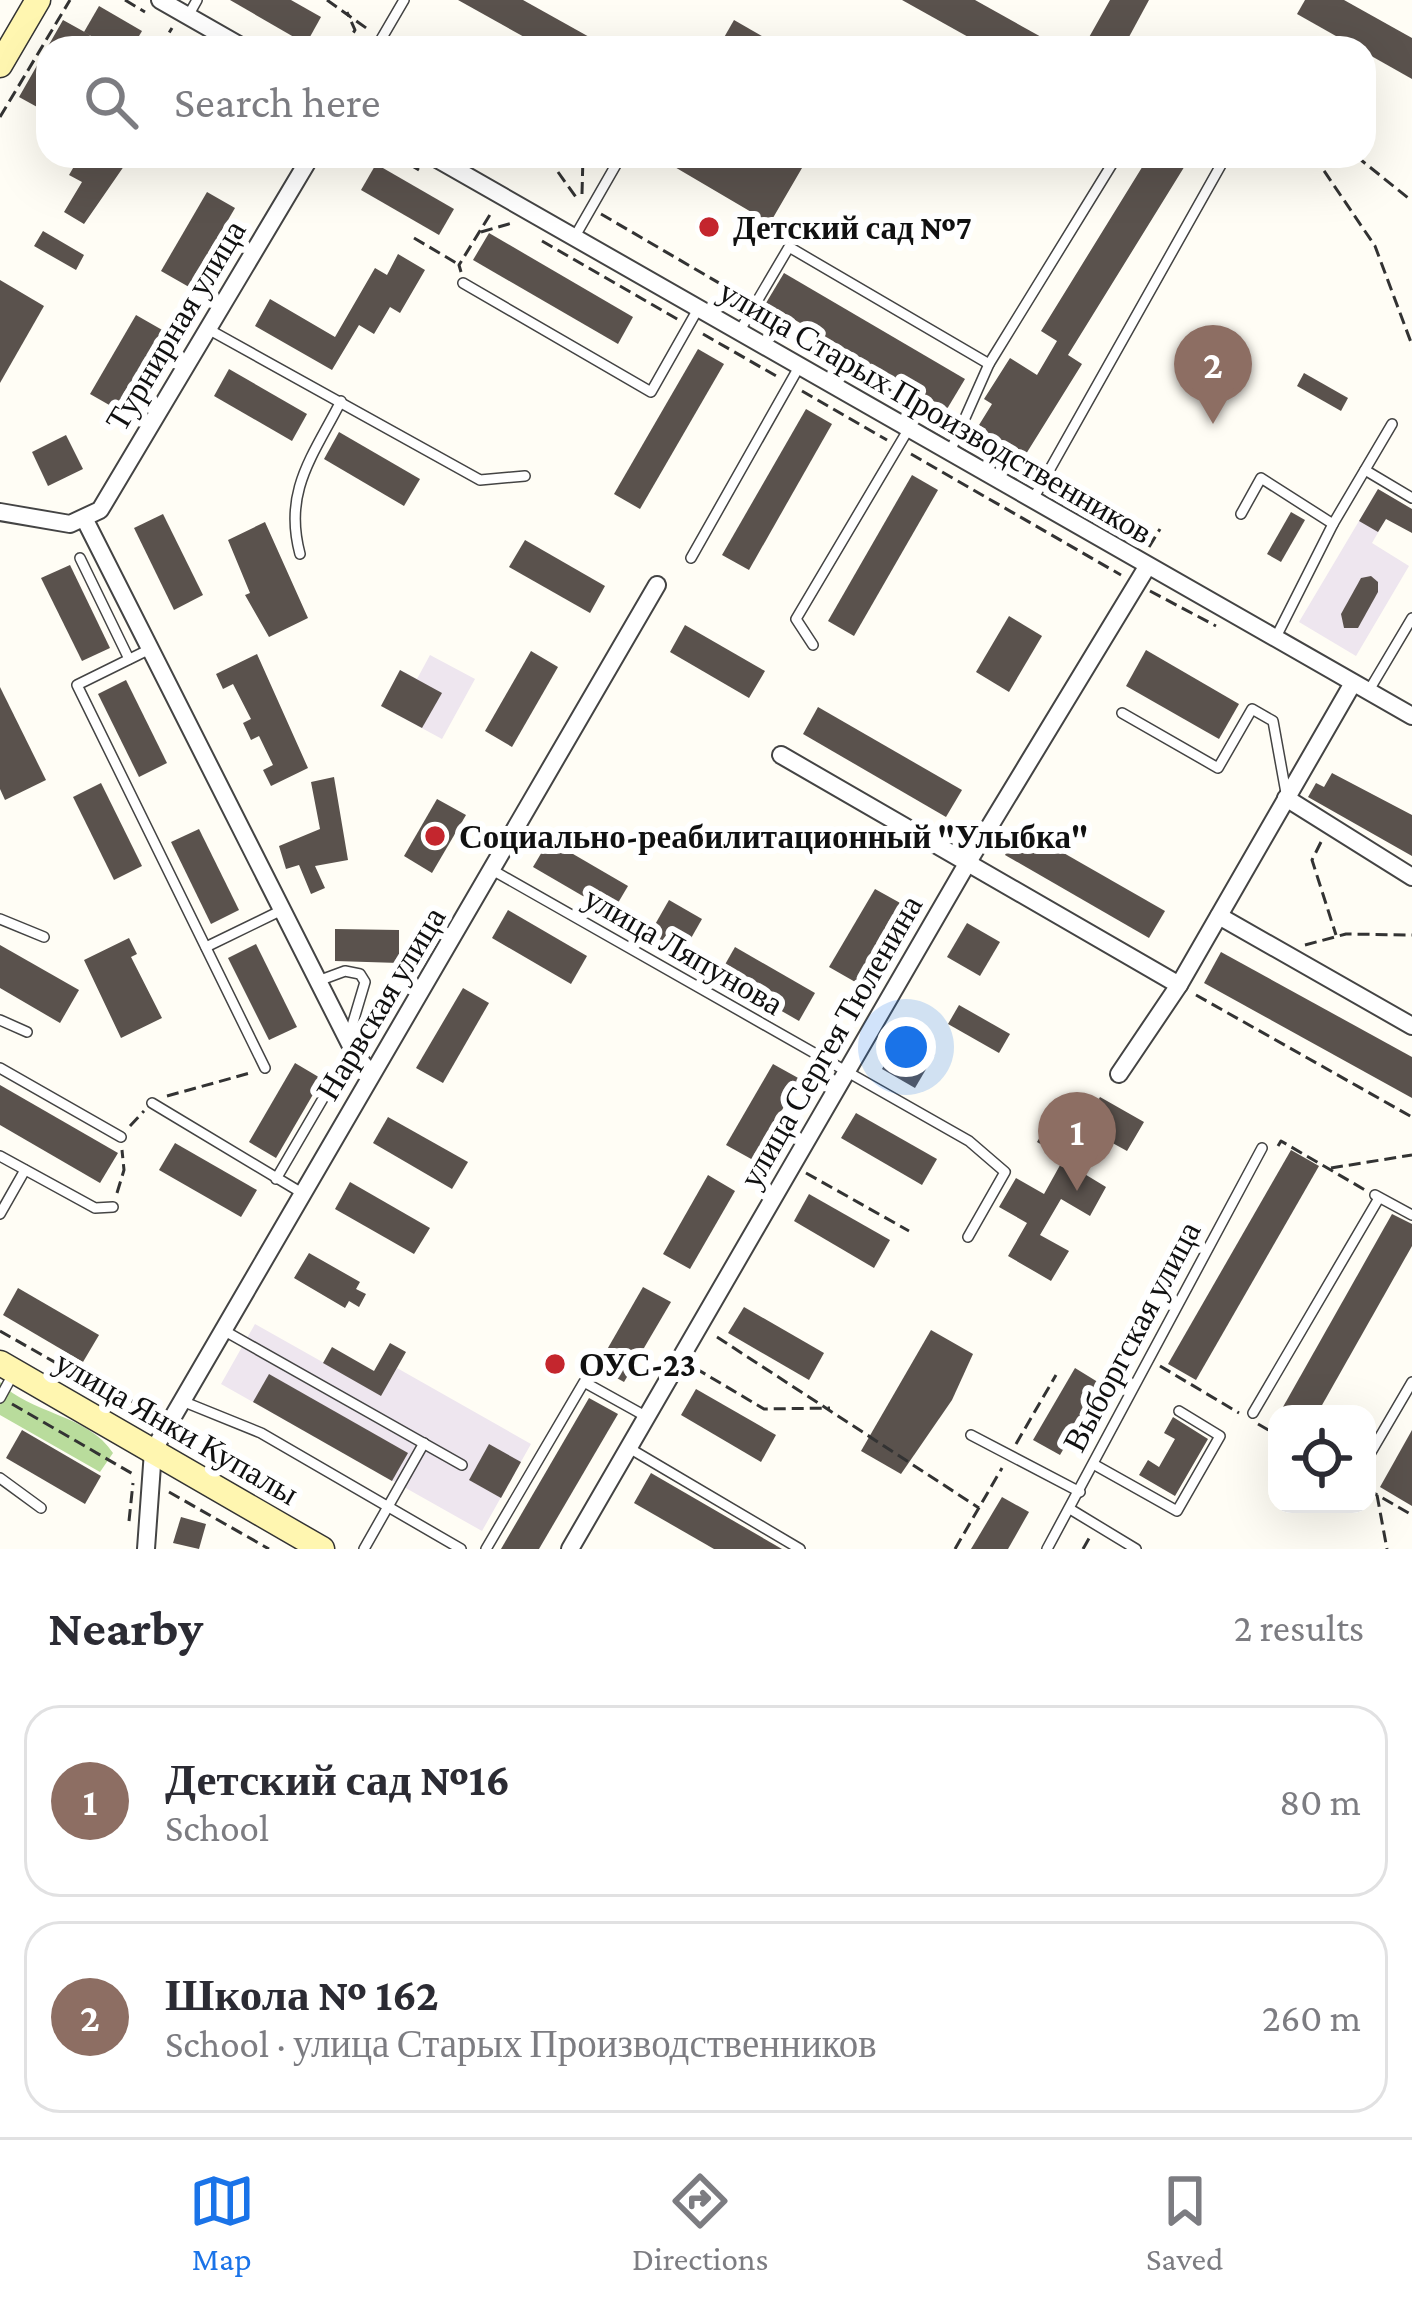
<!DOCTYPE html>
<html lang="en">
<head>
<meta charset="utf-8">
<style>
  body { margin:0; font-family:"Crimson Pro",serif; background:#f2f2f3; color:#2b2b33 }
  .controls { position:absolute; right:36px; bottom:36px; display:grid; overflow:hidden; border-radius:24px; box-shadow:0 12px 48px #0002 }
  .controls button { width:108px; height:108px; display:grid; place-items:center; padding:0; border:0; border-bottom:3px solid #e1e1e2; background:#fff; color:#2b2b33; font:60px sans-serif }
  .you { position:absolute; left:906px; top:1047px; width:42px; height:42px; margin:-30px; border:9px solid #fff; border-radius:50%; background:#1a73e8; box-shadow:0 0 0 18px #1a73e833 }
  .badge { display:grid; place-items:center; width:78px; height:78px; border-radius:50%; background:#1a73e8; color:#fff; font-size:39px; font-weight:700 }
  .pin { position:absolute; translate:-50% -99px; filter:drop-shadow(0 3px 6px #0008) }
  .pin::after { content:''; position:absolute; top:63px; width:42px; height:36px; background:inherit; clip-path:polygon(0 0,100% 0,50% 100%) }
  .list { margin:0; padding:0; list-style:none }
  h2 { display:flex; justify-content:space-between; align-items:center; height:156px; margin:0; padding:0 48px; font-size:51px }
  h2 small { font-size:39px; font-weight:400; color:#7c7c81 }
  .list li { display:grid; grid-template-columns:78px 1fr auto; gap:36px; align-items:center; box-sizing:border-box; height:192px; margin:0 24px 24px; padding:0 24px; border:3px solid #e1e1e2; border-radius:36px }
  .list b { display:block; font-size:45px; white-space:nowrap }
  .list p { margin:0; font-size:39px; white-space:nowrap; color:#7c7c81 }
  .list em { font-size:39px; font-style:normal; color:#7c7c81 }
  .icon { flex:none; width:66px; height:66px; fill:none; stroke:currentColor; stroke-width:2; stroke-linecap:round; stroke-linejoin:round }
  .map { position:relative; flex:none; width:1412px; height:1549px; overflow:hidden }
  .search { position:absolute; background:#fff; box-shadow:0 12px 48px #0002; left:36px; right:36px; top:36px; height:132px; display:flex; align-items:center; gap:30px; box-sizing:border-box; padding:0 42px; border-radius:36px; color:#7c7c81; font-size:45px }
  .sheet { height:588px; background:#fff }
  nav { display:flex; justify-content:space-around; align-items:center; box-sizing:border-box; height:168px; border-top:3px solid #e1e1e2; background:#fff; font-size:33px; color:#7c7c81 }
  nav a { display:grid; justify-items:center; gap:6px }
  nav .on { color:#1a73e8 }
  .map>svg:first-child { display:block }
  .industrial { fill:#eee6ef }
  .forest { fill:#b9dc9c }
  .building { fill:#5a524d }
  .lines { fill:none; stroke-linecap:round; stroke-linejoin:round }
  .lane-casing { stroke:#444; stroke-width:12 }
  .street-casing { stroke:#444; stroke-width:20 }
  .secondary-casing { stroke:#333; stroke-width:27 }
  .path { stroke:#333; stroke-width:3; stroke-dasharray:12 6; stroke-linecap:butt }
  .lane { stroke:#fff; stroke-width:9 }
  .street { stroke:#fff; stroke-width:16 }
  .secondary { stroke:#fff6b0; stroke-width:24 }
  .poi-dot { fill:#c4262e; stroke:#fff; stroke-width:4.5 }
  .labels { text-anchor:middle; stroke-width:12; stroke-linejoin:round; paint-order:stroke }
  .poi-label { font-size:33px; font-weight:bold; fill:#111; stroke:#fff; text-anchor:start }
  .street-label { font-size:33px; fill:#111; stroke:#fff }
</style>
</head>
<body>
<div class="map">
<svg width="1412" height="1549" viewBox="0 0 1412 1549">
  <rect width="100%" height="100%" fill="#fffdf5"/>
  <g class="industrial">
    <polygon points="1378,489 1397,500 1372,543 1409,566 1356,656 1299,622"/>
    <polygon points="430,655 475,679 442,739 381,706 400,670 417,679"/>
    <polygon points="255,1324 381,1395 397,1368 531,1444 482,1531 221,1384"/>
  </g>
  <path class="forest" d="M0,1382C29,1414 88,1414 113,1453L100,1472L0,1415Z"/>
  <g class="building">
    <polygon points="230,0 291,0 321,17 306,44"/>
    <polygon points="458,0 523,0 609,48 544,48"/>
    <polygon points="902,0 975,0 1061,48 988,48"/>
    <polygon points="1110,0 1149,0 1123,48 1083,48"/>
    <polygon points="1305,0 1344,0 1412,38 1412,79 1297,14"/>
    <polygon points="99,6 142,31 132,48 112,48 84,32"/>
    <polygon points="63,20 90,35 83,48 48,48 48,113 19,97"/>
    <polygon points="734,20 783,48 718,48"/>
    <polygon points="80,156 131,156 84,224 64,212 82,182 69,175"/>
    <polygon points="656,156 750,156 771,168 778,156 809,156 770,223"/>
    <polygon points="1149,156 1191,156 1068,355 1082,364 1026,454 1017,448 1012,455 982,436 986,429 979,425 992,404 984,399 1010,358 1037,375 1057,341 1041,331"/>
    <polygon points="376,164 454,209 439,235 361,190"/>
    <polygon points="207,192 235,208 189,287 161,271"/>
    <polygon points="43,231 84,255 76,270 34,246"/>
    <polygon points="489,233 633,317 618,344 473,260"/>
    <polygon points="398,254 425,270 400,313 390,307 374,334 359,325 332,370 255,326 270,299 335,337 375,268 387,275"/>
    <polygon points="784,273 965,379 947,409 766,303"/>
    <polygon points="0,280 44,306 0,383"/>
    <polygon points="136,315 164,331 118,410 90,394"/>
    <polygon points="698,349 724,364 640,509 614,494"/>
    <polygon points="229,369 307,414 292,441 214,396"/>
    <polygon points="1304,373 1348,398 1341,411 1297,386"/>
    <polygon points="806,409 832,424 749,570 722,555"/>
    <polygon points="339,432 420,479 404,506 324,459"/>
    <polygon points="66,435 83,469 48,486 32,452"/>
    <polygon points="912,475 938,490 854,636 828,621"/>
    <polygon points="1378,489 1412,509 1412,533 1386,519 1378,532 1359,521"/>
    <polygon points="1291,512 1305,520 1281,562 1267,554"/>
    <polygon points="163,514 203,595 174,610 134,528"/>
    <polygon points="265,522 308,618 269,637 245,595 250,593 228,540"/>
    <polygon points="525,540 605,586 590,613 509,567"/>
    <polygon points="70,565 110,648 82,661 41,578"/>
    <polygon points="1371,576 1378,582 1378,592 1358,628 1344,628 1341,614 1361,578"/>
    <polygon points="1009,616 1042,636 1009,692 976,672"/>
    <polygon points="685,625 765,671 749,698 670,652"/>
    <polygon points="1146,650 1239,704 1219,739 1126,686"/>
    <polygon points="531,651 558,667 512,747 485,731"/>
    <polygon points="257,654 308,768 271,786 263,770 273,765 259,736 251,740 243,723 251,719 233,684 223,689 216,674"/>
    <polygon points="400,670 442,693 422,728 381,706"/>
    <polygon points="126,680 167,763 139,777 98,694"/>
    <polygon points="0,687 46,780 5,800 0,789"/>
    <polygon points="818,707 962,790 946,817 803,734"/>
    <polygon points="1332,773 1412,815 1412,856 1308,797 1316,783 1324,787"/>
    <polygon points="334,777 348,860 315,866 325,888 311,894 299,865 286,869 279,846 320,829 311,782"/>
    <polygon points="101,783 142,866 114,880 73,797"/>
    <polygon points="437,799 466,815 432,873 404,856"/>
    <polygon points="1020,828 1165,911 1149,938 1005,855"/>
    <polygon points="199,829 239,910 211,924 171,842"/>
    <polygon points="549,840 628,886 612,913 533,867"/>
    <polygon points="875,889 902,904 857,983 829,967"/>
    <polygon points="669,900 702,919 682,954 649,935"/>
    <polygon points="508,910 587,956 571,984 492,938"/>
    <polygon points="967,923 1000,942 980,976 947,957"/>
    <polygon points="335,929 399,930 399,963 335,961"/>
    <polygon points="129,938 137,954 131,957 162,1018 121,1038 84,960"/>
    <polygon points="256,944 297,1027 269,1040 228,958"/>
    <polygon points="0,945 79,990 60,1023 0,988"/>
    <polygon points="735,947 815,993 799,1021 719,975"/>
    <polygon points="1221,952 1412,1057 1412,1098 1204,983"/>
    <polygon points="463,988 489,1003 443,1083 416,1068"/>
    <polygon points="959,1005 1010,1034 999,1053 948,1024"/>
    <polygon points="902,1034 935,1054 915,1088 882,1069"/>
    <polygon points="295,1063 322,1079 276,1158 249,1142"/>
    <polygon points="773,1064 800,1079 753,1160 726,1145"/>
    <polygon points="0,1085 118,1153 100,1183 0,1125"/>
    <polygon points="1100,1097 1144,1122 1127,1151 1098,1135 1078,1170 1106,1187 1090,1216 1061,1199 1040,1235 1069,1251 1051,1281 1008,1256 1027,1223 999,1207 1016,1178 1044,1194 1064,1158 1037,1142 1053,1114 1081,1130"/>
    <polygon points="856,1113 937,1159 922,1185 841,1138"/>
    <polygon points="388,1117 468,1162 452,1189 373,1143"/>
    <polygon points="175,1143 257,1190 241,1217 159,1170"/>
    <polygon points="1291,1150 1319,1166 1196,1380 1168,1364"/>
    <polygon points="708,1175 735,1191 690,1269 663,1254"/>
    <polygon points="350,1182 430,1228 414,1254 335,1209"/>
    <polygon points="809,1194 890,1240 874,1268 794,1221"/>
    <polygon points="1392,1214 1412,1224 1412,1246 1317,1414 1279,1414"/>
    <polygon points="309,1253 360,1282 356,1289 366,1294 359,1307 349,1301 345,1308 294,1278"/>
    <polygon points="643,1287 671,1302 624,1382 597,1367"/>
    <polygon points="18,1288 99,1335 83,1362 3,1315"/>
    <polygon points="744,1307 824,1353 809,1380 728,1333"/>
    <polygon points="931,1330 973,1354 952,1400 901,1474 861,1451"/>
    <polygon points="390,1343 406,1352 381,1396 323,1363 332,1347 374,1371"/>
    <polygon points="1075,1368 1101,1384 1060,1455 1033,1440"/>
    <polygon points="269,1374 408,1453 392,1481 253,1402"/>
    <polygon points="696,1389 776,1435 761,1462 681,1415"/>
    <polygon points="589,1398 618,1414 539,1549 501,1549"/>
    <polygon points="1173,1417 1208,1439 1175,1496 1139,1475 1148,1460 1159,1467 1175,1439 1164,1433"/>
    <polygon points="22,1430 101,1476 85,1504 6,1458"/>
    <polygon points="1412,1430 1412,1506 1380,1487"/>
    <polygon points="489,1444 521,1462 501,1498 469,1480"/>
    <polygon points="651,1473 782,1549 714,1549 634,1503"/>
    <polygon points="1002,1497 1029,1512 1008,1549 971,1549"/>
    <polygon points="181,1517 206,1524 199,1549 173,1543"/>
  </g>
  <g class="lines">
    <defs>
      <g id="lane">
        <polyline points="188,16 197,0"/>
        <polyline points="376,48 404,0"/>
        <polyline points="1275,48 1275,42"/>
        <polyline points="574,238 621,156"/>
        <polyline points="463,283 651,392 698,309"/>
        <polyline points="208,329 480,480 525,476"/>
        <polyline points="739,332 789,247 989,364"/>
        <polyline points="949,454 989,364 1117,156"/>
        <polyline points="1365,470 1412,498"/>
        <polyline points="1032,501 1226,156"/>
        <polyline points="1241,514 1261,478 1333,524"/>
        <path d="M300,554C283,491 313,456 341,401"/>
        <polyline points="80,558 129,659"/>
        <polyline points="691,558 799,367"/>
        <polyline points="1275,639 1333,524 1392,424"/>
        <polyline points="813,645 796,619 908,430"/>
        <polyline points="150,649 77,685 265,1068"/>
        <polyline points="1368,692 1412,618"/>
        <polyline points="1122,713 1218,768 1252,709 1273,721 1286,793"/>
        <polyline points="494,871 969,1141 1005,1172 968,1237"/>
        <polyline points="0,919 44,937"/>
        <polyline points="206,947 282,910"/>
        <polyline points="318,981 345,971 360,974 365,982 348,1039"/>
        <polyline points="0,1020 27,1032"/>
        <polyline points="0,1068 121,1137"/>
        <polyline points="152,1103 302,1193"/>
        <polyline points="0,1156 95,1208 113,1207"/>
        <polyline points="276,1179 335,1078 355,1054"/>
        <polyline points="1375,1195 1412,1215"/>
        <polyline points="0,1214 25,1170"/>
        <polyline points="223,1330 462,1465"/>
        <polyline points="0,1398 12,1376"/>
        <polyline points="182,1401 261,1433 461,1549"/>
        <polyline points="1253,1413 1379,1198"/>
        <polyline points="971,1435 1080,1492"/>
        <polyline points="629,1448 800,1549"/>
        <polyline points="1367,1459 1412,1382"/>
        <polyline points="1095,1465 1177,1511 1220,1436 1179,1411"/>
        <polyline points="0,1478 41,1508"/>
        <polyline points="1070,1509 1136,1549"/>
        <polyline points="364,1549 424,1443"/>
        <polyline points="486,1549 584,1382 647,1417"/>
        <polyline points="1047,1549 1262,1148"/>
      </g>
      <g id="street">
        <polyline points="160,0 244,48"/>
        <polyline points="432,156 1412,716"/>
        <polyline points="0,512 70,524 100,510 311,156"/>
        <polyline points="85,520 355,1054 371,1074"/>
        <polyline points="781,755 1179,985"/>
        <polyline points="1286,798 1412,877"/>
        <polyline points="1219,916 1412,1026"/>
        <polyline points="1119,1074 1179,985 1353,683"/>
        <polyline points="146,1549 153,1451 657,585"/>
        <polyline points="570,1549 968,862 1147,567"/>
      </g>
      <g id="secondary">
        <polyline points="0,65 38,0"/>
        <polyline points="0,1363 322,1549"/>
      </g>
    </defs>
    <use href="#lane" class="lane-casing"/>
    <use href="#street" class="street-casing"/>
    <use href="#secondary" class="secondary-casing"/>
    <g class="path">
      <polyline points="125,0 145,12"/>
      <polyline points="327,0 369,30"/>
      <polyline points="160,48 172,28"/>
      <polyline points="344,48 355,30 347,12"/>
      <polyline points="0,117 70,0"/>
      <polyline points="396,156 419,170"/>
      <polyline points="1314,156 1375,246 1412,345"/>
      <polyline points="1356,156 1412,201"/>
      <polyline points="558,172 578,200"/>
      <polyline points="582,194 583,156"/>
      <polyline points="601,214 743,297"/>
      <polyline points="481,232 512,223"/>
      <polyline points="414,238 458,264"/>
      <polyline points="542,241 679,320"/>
      <polyline points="461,272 459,265 491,213"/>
      <polyline points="763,316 946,423"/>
      <polyline points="703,334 778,377"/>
      <polyline points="802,391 887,440"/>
      <polyline points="970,437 1032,477"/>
      <polyline points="911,454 1121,575"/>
      <polyline points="1149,547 1160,529"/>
      <polyline points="1150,591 1216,626"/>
      <polyline points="1321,842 1312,860 1336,935"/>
      <polyline points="1305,945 1346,934 1412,935"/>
      <polyline points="1196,995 1412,1117"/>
      <polyline points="167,1096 250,1073"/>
      <polyline points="130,1126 144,1111"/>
      <polyline points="1278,1146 1281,1141 1365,1190"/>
      <polyline points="1331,1168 1412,1155"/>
      <polyline points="806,1173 909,1231"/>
      <polyline points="117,1193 124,1170 122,1150"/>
      <polyline points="0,1331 102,1389 154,1410"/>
      <polyline points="717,1337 979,1508"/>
      <polyline points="1160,1366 1239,1413"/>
      <polyline points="695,1368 764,1409 830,1408"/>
      <polyline points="12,1404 133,1474"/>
      <polyline points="1258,1424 1277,1435"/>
      <polyline points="1016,1444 1056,1375"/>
      <polyline points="1367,1489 1412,1515"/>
      <polyline points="169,1492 269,1549"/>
      <polyline points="1377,1495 1387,1549"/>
      <polyline points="129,1521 133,1483"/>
      <polyline points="955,1549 1002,1468"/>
      <polyline points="1083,1549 1091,1535"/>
    </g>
    <use href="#lane" class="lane"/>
    <use href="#street" class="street"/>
    <use href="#secondary" class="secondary"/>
  </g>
  <g class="poi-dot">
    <circle cx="709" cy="227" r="12"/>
    <circle cx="435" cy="836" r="12"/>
    <circle cx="555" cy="1364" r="12"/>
  </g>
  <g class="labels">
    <g class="poi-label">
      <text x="733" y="239">Детский сад №7</text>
      <text x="459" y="848">Социально-реабилитационный "Улыбка"</text>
      <text x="579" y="1376">ОУС-23</text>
    </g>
    <g class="street-label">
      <text transform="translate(175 325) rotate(-59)" y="12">Турнирная улица</text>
      <text transform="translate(936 411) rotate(30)" y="12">улица Старых Производственников</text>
      <text transform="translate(684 950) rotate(30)" y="12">улица Ляпунова</text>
      <text transform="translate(380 1003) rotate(-59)" y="12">Нарвская улица</text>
      <text transform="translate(830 1041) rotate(-60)" y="12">улица Сергея Тюленина</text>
      <text transform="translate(1131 1336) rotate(-62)" y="12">Выборгская улица</text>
      <text transform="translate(177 1427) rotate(30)" y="12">улица Янки Купалы</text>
    </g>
  </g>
</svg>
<div class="controls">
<button><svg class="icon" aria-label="locate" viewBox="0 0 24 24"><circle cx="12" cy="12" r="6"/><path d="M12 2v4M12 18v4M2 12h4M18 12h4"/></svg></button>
</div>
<div class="you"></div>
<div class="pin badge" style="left:1077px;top:1191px;background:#8d6e63">1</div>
<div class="pin badge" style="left:1213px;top:424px;background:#8d6e63">2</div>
<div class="search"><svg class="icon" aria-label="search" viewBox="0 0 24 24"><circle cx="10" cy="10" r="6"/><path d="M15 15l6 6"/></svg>Search here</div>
</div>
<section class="sheet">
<h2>Nearby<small>2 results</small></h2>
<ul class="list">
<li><span class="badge" style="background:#8d6e63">1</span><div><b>Детский сад №16</b><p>School</p></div><em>80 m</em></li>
<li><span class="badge" style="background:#8d6e63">2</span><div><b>Школа № 162</b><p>School · улица Старых Производственников</p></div><em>260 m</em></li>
</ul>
</section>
<nav>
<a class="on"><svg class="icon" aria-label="map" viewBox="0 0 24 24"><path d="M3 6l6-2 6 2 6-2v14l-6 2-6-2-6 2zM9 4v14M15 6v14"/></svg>Map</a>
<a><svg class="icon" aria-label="directions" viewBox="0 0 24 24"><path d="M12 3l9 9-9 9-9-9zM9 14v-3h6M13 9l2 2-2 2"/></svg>Directions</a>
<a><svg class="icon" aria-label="saved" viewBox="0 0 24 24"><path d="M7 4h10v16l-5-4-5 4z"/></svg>Saved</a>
</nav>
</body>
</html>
